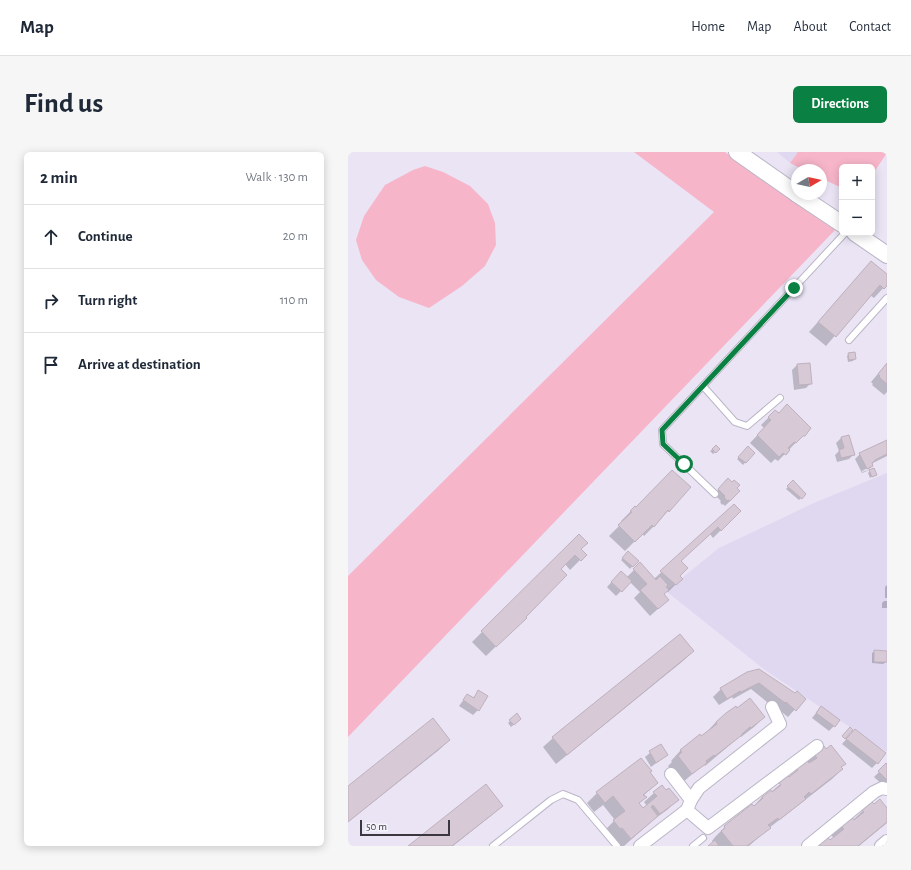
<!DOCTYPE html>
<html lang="en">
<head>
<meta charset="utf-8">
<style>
  body { margin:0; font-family:"Alegreya Sans",sans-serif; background:#f6f6f7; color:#1f2937 }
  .controls { position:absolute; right:12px; top:12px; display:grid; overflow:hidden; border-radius:6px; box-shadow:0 2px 10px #0003 }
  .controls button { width:36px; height:36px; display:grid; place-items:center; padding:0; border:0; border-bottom:1px solid #e0e1e3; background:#fff; color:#1f2937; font:20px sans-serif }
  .compass { position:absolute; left:443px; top:12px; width:36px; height:36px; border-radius:50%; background:#fff; box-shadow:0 2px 10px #0003; rotate:81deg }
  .scale { position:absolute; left:12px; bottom:10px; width:90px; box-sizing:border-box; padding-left:4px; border:2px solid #3a383e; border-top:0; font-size:11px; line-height:14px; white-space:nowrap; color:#3a383e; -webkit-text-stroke:3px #f6f3fd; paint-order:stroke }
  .stop { position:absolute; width:12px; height:12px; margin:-9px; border:3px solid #0b8043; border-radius:50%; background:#fff }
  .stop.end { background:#0b8043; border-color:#fff; box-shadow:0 1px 4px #0008 }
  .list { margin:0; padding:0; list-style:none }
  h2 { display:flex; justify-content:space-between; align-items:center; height:52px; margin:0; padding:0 16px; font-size:17px }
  h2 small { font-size:13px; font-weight:400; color:#747a83 }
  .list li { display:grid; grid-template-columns:26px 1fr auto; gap:12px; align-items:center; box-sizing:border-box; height:64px; padding:0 16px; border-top:1px solid #e0e1e3 }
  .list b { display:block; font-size:15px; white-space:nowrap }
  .list em { font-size:13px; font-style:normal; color:#747a83 }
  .icon { flex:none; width:22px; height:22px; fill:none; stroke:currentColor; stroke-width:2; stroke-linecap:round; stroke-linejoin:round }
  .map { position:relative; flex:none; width:539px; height:694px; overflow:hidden; border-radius:6px }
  header { display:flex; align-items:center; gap:24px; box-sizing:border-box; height:56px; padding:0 20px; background:#fff; border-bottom:1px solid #e0e1e3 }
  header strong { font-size:19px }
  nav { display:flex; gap:22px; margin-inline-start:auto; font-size:14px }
  .intro { display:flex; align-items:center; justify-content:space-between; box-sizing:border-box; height:96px; padding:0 24px }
  h1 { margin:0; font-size:28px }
  .button { padding:10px 18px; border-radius:6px; background:#0b8043; color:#fff; font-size:14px; font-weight:700 }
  main { display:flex; gap:24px; padding:0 24px }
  aside { flex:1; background:#fff; border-radius:6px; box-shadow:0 2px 10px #0003 }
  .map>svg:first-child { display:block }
  .built { fill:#e0d8f0 }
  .green { fill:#f7b5c9 }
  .shadow { fill:#0003; fill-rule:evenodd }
  .building { fill:#d7c9d6; stroke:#beb1bd }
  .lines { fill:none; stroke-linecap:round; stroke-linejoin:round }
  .service-casing { stroke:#bbb6c6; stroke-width:8 }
  .minor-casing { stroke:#bbb6c6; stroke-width:14 }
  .tertiary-casing { stroke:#bbb6c6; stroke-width:18 }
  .service { stroke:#fff; stroke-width:6 }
  .minor { stroke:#fff; stroke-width:12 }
  .tertiary { stroke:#fff; stroke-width:16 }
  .route { stroke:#0b8043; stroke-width:5 }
</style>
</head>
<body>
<header>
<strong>Map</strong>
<nav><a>Home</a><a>Map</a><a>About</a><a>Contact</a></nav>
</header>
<div class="intro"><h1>Find us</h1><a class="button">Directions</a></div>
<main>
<aside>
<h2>2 min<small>Walk · 130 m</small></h2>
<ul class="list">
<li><svg class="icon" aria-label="ahead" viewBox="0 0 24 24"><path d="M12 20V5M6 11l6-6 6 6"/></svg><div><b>Continue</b></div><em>20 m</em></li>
<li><svg class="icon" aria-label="right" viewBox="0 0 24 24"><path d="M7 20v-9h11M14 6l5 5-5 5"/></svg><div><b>Turn right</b></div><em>110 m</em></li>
<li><svg class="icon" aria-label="arrive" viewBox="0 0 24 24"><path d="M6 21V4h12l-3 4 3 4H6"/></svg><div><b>Arrive at destination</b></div></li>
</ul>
</aside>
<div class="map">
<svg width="539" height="694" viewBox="0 0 539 694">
  <rect width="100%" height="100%" fill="#eae4f5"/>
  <g class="built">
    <polygon points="429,0 450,0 442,11"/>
    <polygon points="539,321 539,600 417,518 318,439 371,396 466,351"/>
  </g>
  <g class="green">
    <polygon points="286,0 377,0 488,77 0,585 0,424 366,60"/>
    <polygon points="450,0 539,0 539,1 524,23 524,15 494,15 494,36 473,26 473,18 456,18 442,11"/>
    <polygon points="77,14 95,20 122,34 140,52 147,71 148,93 137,114 114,134 81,156 51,145 28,128 14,108 8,88 16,64 37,33 65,18"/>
  </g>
  <g class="shadow">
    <polygon points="523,110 539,124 539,132 526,146 522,143 478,194 461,180"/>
    <polygon points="501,202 507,207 505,209 500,210 499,204"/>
    <polygon points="539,211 539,240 536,243 524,233 525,232 523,230"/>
    <polygon points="461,212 463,231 458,236 446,238 444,218 449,213"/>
    <polygon points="427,259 462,276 430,309 427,307 423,311 402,291 416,276 413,273"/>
    <polygon points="500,284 506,302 501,307 489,310 487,303 491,299 488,291 493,286"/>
    <path d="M539,289V304L523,312L524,314L519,319L514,321L507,307L512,302ZM520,316V318L514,320V319Z"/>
    <polygon points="368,294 371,297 365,302 362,299"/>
    <polygon points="400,296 406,301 395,313 389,307"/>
    <polygon points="522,319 528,322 522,326 520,321"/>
    <polygon points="380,328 391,340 377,354 375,352 374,353 372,350 373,349 366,342"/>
    <polygon points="445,330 457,342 451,348 438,337"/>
    <polygon points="341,335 311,369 296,384 294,382 277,399 261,384 275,370 273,369 287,355 288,357"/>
    <polygon points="386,353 392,359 365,386 362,382 332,409 331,424 333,427 320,440 319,439 315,442 320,448 302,464 286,446 292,440 282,430 268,444 259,435 273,420 278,426 292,412 306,427"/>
    <polygon points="231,383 232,397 237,403 222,418 217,412 211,417 168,475 138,504 124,490"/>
    <polygon points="280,401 289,409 282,417 273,408"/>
    <polygon points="539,433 539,446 537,446 537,435"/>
    <polygon points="536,449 539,449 539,456 534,456 534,451"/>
    <polygon points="345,499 335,509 208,612 195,595 205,586"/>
    <polygon points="527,499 538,510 535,512 524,511 524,501"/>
    <polygon points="399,521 456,547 440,565 430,557 429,558 403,537 385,547 384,545 371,553 365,545 373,537"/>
    <polygon points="131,540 130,558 125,563 111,554 119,543 125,546"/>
    <polygon points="473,555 486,574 481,579 464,566"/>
    <polygon points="168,563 172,567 163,575 160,571"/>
    <polygon points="416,565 406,575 393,585 392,584 383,592 357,614 356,612 334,631 320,614 324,610 323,609 332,599 352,583 353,586 368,570"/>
    <polygon points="502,583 529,611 524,616 494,592"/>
    <polygon points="101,588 91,598 0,670 0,635"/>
    <polygon points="312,593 319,603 303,615 297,605"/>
    <polygon points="466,603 496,612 493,616 494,617 484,627 421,676 401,694 362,694 365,691 364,689 367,685 377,675 405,655 414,645 423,640"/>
    <polygon points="538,613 539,614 539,637 526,625"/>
    <polygon points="301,621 309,631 295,644 290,652 295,657 299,654 296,650 306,641 329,648 319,658 305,668 276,694 271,694 256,679 267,668 255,653 246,660 239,651 249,641"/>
    <polygon points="523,651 539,656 539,671 511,694 467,694 482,689 486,686 483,683 493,674 505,668"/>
    <polygon points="154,654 144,663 105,694 62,694"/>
  </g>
  <g class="building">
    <polygon points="523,109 539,122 539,134 536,137 532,133 488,185 470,170"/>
    <polygon points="507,200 508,207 501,208 500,201"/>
    <polygon points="462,211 464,232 451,233 449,212"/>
    <polygon points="539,211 539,232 531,225 532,224 530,222"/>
    <polygon points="439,252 463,276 457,284 455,284 448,291 446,290 440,296 442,298 438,303 435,301 431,305 409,283 423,268 420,265 427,258 431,261"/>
    <polygon points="501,283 507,303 493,306 491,298 496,296 493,285"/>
    <polygon points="539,288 539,302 527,308 527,309 524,311 525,314 519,317 511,301"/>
    <polygon points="368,293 372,297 368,301 364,297"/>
    <polygon points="400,294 407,301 398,311 390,305"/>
    <polygon points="526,316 529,323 524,325 521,318"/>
    <polygon points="324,318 343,335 321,360 320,358 306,375 304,373 287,390 270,373 284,360 282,359 287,354 288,355"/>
    <polygon points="380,326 384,330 386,328 392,333 389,336 392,339 382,349 380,348 379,349 376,345 377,344 370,337"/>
    <polygon points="445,328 458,342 454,347 439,334"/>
    <polygon points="386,352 393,359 373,379 370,375 333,409 340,416 332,424 335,427 328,433 312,419"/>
    <polygon points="231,382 240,391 233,397 239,403 233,409 227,403 213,417 219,423 178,465 179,466 148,495 133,479"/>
    <polygon points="280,399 291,409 285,415 274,406"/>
    <polygon points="292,410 308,428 312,424 320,433 318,435 321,438 316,442 321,448 310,457 292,438 299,432 285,417"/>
    <polygon points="273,419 284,429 274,440 263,430"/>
    <polygon points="332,482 346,499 219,603 204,585"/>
    <polygon points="526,498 539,499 539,510 526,510"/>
    <polygon points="411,517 447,541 449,539 458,547 448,559 438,550 437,551 411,531 393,540 392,539 379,547 372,536 399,520"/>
    <polygon points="130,538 140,544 131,559 115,548 119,542 126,546"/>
    <polygon points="402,546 417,565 403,576 402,575 394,582 394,583 367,604 366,603 358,609 359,611 344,622 330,604 334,600 332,598 352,582 353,584 369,572 368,570 378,561 388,554 389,556"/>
    <polygon points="473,554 492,568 487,575 468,561"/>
    <polygon points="169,561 173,567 166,573 161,568"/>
    <polygon points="85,566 102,588 0,670 0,634"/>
    <polygon points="502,575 505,578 497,587 494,584"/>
    <polygon points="507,577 538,601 530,612 498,587"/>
    <polygon points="313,592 320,603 308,611 301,599"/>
    <polygon points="483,593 498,612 493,615 495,617 463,642 461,640 456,645 458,647 431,668 430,666 420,673 423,676 399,694 385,694 373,679 377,676 376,674 404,652 406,654 415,646 414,645 423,638 424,640 433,633 431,631 440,624 441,625 450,618 448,616 459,608 461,611 469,606 466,602 476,594 478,597"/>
    <polygon points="293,606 304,619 302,620 310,631 295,643 299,645 291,651 295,656 309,644 305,640 314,633 318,638 321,636 331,648 312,662 305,653 303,655 310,664 283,687 274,676 272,677 265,668 277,659 265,644 257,651 248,640"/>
    <polygon points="538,611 539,612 539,628 530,619"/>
    <polygon points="138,632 155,654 104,694 60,694"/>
    <polygon points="532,647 538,655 539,655 539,670 510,694 471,694 468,691 478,683 482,688 496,677 492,673 503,664 506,668 516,660 514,658 524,650 526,652"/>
    <polygon points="367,688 371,694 360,694"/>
  </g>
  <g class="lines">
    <defs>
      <g id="service">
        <polyline points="501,188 539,146"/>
        <polyline points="355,234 387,270 399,274 432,246"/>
        <polyline points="367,342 315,292 314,278 497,81"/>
        <polyline points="145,694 203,648 215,642 230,648 269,694"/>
        <polyline points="345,694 355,686"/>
      </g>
      <g id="minor">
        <polyline points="323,622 343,648"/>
        <polyline points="339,658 343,648 351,636 432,572 424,555"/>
        <polyline points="292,694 339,658 360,676 469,594"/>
        <polyline points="460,694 526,640 534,636 539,637"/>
        <polyline points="533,694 539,689"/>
      </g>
      <g id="tertiary">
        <polyline points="389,0 449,42"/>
        <polyline points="449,42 494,72"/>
        <polyline points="507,81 539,103"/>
      </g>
    </defs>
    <use href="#service" class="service-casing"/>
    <use href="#minor" class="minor-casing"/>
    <use href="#tertiary" class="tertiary-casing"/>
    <use href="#service" class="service"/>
    <use href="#minor" class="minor"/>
    <use href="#tertiary" class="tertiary"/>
  </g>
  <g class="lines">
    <polyline class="route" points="336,312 315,292 314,278 446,136"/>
  </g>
</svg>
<div class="controls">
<button>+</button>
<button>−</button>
</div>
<svg class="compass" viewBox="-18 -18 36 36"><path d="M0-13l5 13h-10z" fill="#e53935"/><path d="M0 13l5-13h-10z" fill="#747a83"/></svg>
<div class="scale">50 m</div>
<div class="stop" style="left:336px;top:312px"></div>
<div class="stop end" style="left:446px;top:136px"></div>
</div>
</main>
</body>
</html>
